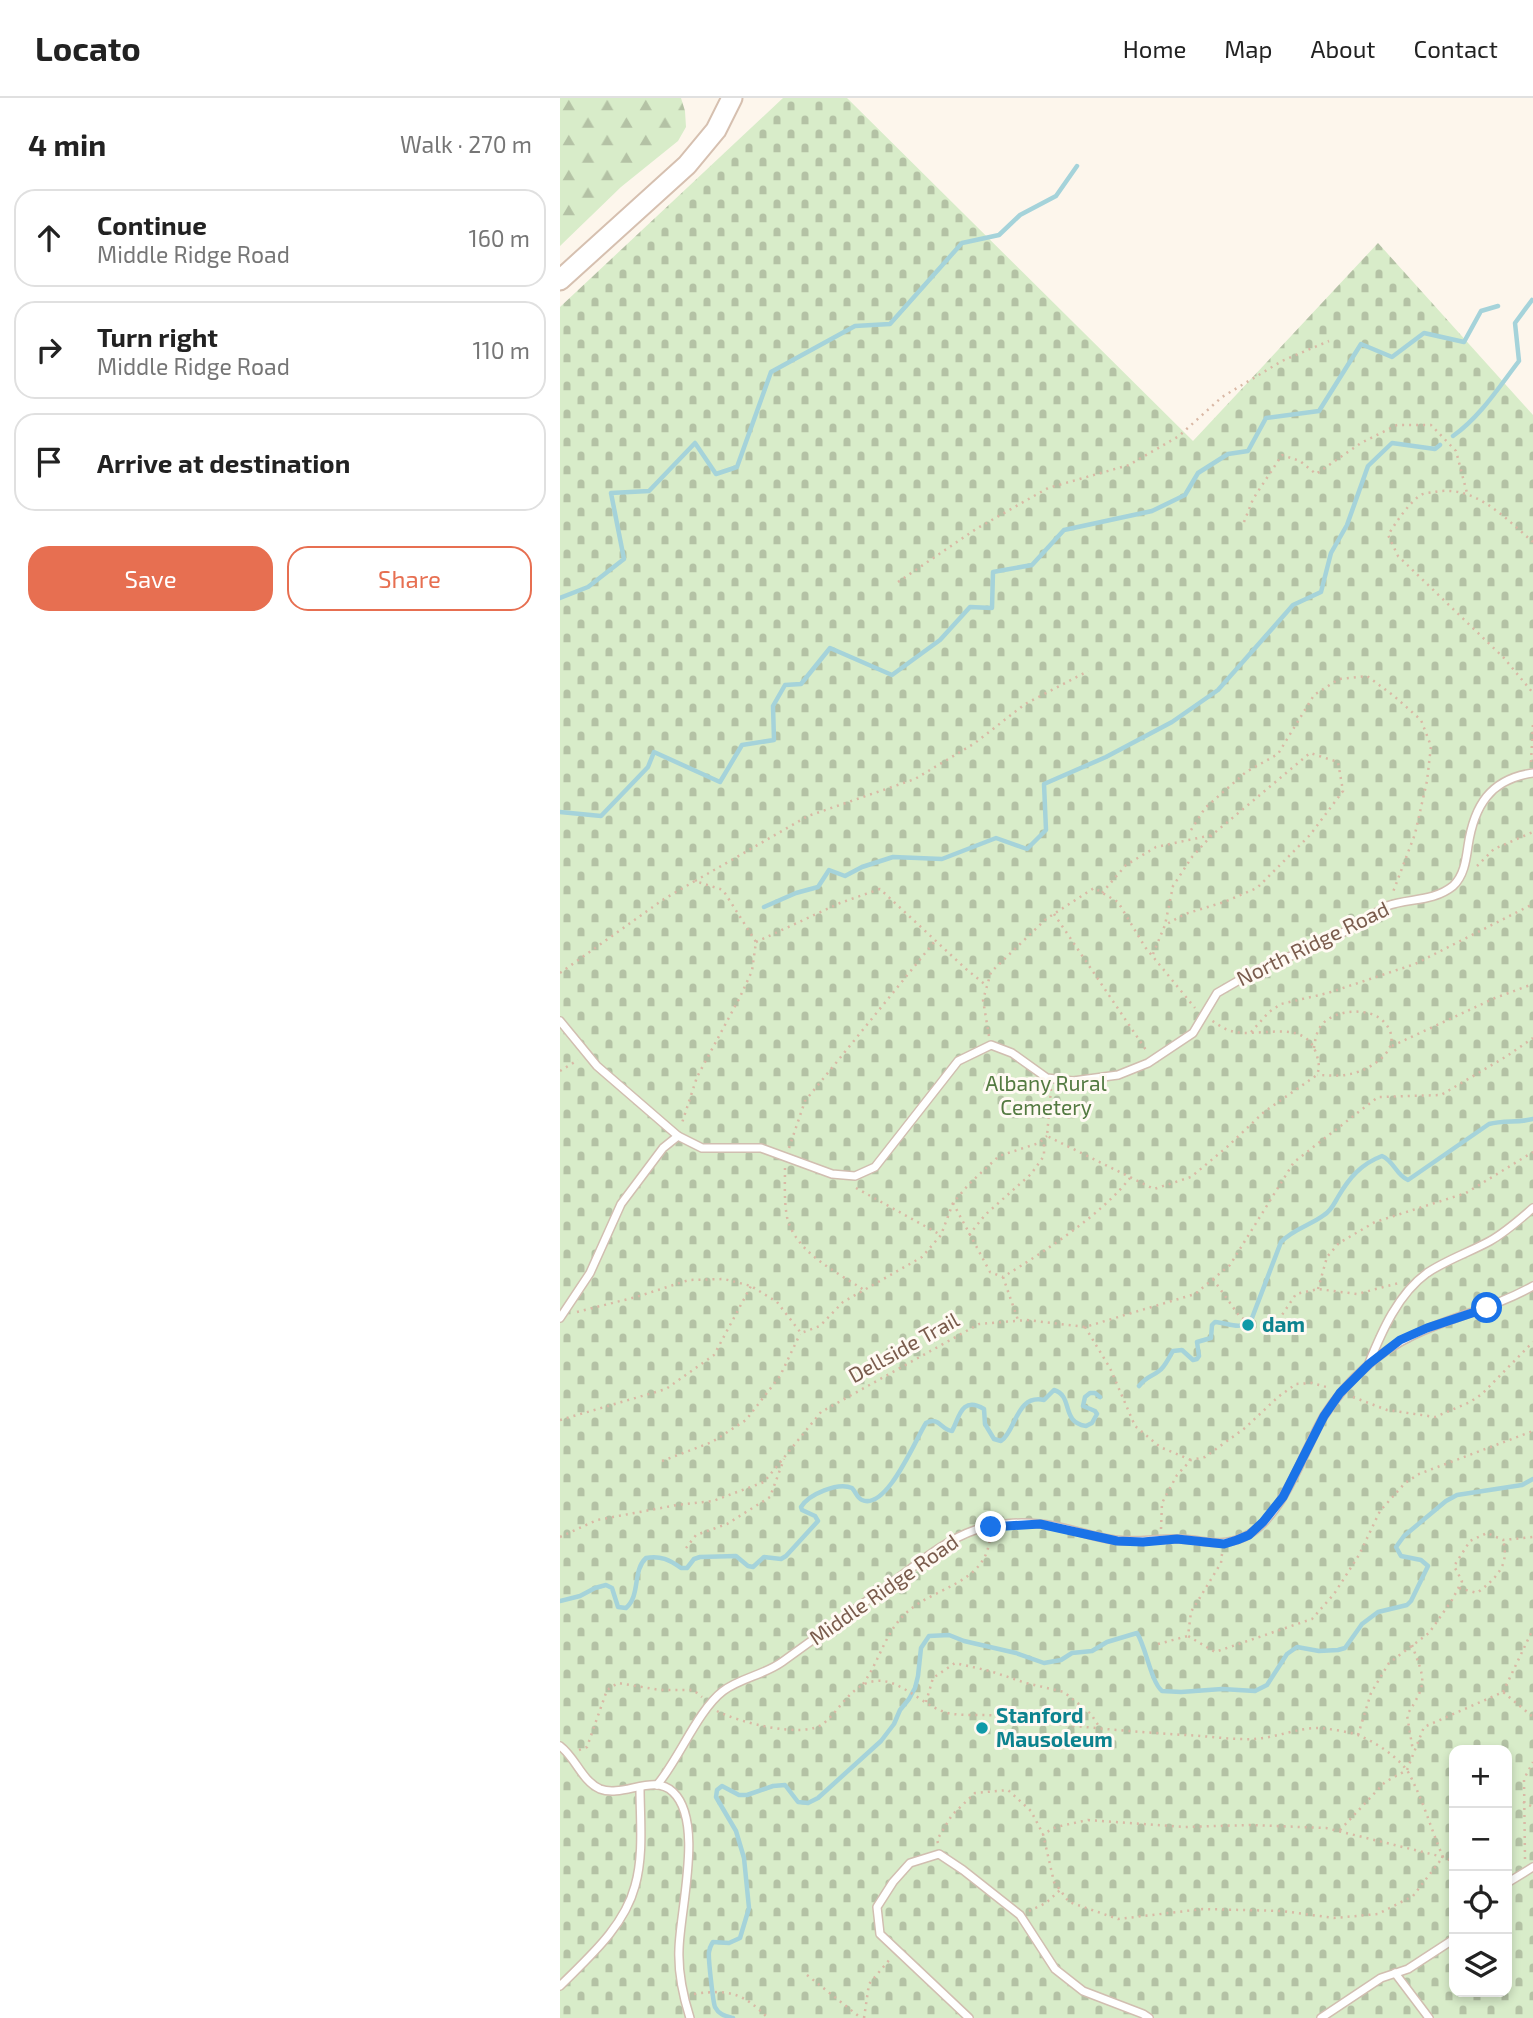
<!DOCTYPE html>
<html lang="en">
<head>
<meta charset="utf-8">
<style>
  body { margin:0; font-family:"Exo 2",sans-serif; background:#f2f2f2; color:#222 }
  .controls { position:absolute; right:21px; bottom:21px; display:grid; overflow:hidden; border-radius:14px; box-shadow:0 4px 10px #0003 }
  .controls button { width:63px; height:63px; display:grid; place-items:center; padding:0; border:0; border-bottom:2px solid #e0e0e0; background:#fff; color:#222; font:35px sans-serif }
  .stop { position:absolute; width:21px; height:21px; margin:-16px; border:5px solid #1a73e8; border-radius:50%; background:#fff }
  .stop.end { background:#1a73e8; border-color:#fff; box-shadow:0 2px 7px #0008 }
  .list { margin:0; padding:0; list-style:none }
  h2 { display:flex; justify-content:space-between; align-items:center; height:91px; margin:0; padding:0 28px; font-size:30px }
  h2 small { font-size:23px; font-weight:400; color:#767676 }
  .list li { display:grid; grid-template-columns:46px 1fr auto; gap:21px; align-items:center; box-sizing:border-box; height:98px; margin:0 14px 14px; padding:0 14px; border:2px solid #e0e0e0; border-radius:21px }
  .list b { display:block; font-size:26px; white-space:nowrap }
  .list p { margin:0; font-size:23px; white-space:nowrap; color:#767676 }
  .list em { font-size:23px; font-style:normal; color:#767676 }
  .actions { display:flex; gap:14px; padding:21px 28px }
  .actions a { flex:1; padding:16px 0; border:2px solid #e76f51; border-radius:21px; text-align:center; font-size:24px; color:#e76f51 }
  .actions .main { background:#e76f51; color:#fff }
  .icon { flex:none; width:38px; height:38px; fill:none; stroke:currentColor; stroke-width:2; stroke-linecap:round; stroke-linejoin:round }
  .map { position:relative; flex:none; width:973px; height:1920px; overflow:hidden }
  header { display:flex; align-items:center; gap:42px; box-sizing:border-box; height:98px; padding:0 35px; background:#fff; border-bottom:2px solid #e0e0e0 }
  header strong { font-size:33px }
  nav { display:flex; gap:38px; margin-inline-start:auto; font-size:24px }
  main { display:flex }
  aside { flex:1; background:#fff }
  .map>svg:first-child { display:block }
  .forest { fill:url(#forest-firs) }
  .cemetery { fill:url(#cemetery-stones); fill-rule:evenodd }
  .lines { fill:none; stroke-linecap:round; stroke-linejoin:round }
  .stream { stroke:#a5d3da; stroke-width:4.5 }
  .lane-casing { stroke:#d1beb0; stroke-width:10 }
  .secondary-casing { stroke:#d6c0b0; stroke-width:23 }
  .path { stroke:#d9b8a5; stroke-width:2.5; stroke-dasharray:2 5; stroke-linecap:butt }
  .lane { stroke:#fff; stroke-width:7 }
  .secondary { stroke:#fff; stroke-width:19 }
  .route { stroke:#1a73e8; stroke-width:9 }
  .culture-dot { fill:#0f9aa8; stroke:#fffaf3; stroke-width:2.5 }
  .labels { text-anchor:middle; stroke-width:6; stroke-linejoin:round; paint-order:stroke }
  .street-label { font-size:21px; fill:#7a5c4d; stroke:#fffaf3 }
  .park-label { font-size:21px; fill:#537a41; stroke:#fffaf3 }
  .culture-label { font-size:21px; font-weight:bold; fill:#0d838f; stroke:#fffaf3; text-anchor:start }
</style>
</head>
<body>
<header>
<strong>Locato</strong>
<nav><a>Home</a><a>Map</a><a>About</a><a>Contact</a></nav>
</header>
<main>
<aside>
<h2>4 min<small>Walk · 270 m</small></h2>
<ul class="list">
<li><svg class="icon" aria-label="ahead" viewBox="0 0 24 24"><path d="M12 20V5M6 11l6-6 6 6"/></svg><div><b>Continue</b><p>Middle Ridge Road</p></div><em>160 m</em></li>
<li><svg class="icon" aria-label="right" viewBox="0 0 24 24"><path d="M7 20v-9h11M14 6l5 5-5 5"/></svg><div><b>Turn right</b><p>Middle Ridge Road</p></div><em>110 m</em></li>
<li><svg class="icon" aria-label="arrive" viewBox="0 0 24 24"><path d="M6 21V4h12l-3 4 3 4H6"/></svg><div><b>Arrive at destination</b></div></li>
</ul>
<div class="actions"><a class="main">Save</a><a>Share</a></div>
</aside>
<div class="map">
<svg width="973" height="1920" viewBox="0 0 973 1920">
  <defs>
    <pattern id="forest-firs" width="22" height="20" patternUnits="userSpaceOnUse" patternTransform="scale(1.75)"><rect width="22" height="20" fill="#d8ecc9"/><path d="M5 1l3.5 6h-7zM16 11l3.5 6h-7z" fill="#b4c2a5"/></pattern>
    <pattern id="cemetery-stones" width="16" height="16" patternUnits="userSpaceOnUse" patternTransform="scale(1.75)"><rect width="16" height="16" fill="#d8ecc9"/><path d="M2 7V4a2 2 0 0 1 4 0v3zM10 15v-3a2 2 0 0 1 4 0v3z" fill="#b4c2a5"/></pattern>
  </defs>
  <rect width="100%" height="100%" fill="#fdf6ec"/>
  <polygon class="forest" points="0,0 121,0 125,13 126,29 118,43 61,89 0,148"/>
  <path class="cemetery" d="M223,0H287L633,343L818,145L973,317V1920H0V209ZM894,1652H947V1894H894Z"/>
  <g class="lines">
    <g class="stream">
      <path d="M893,338C920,319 939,289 959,263L955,225L972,202"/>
      <polyline points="0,500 28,489 64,461 51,395 89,393 135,345 156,376 177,369 211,274 295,228 330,226 402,145 439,137 460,117 496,98 517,68"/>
      <polyline points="0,714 41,718 88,669 94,654 160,684 182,647 214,642 213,608 225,587 241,586 270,550 332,577 380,542 410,509 432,510 433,474 472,467 504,432 592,413 625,397 638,375 668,356 688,353 706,320 759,313 801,246 832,259 864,235 904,244 921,213 938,208"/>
      <polyline points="204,809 236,795 258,789 269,772 285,778 302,769 333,759 382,761 436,740 467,751 486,732 484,686 546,659 612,624 658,592 733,507 761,494 771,455 787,427 808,368 832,345 875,351 880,347"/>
      <path d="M579,1288C588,1277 590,1280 599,1273C605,1269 609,1259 613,1253L622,1252L633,1262L637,1261L639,1258L637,1244L651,1240L652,1227L655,1224C670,1225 681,1234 692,1220L721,1144C733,1131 751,1127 764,1117C771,1113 774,1106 778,1099C789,1080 801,1066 822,1058C834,1063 836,1077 848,1082L929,1026C944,1022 959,1025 973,1021"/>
      <path d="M0,1503L20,1498L35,1490L46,1487L52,1490L58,1509L66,1510C81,1497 72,1473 86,1460C100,1457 110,1462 121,1470H127L134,1461L140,1459L176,1458L188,1468L193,1469L204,1459L221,1461L226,1458L258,1423L255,1418L242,1412L241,1409C249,1396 278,1384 292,1390C296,1394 297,1400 302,1402C327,1413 356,1340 366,1325C379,1318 381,1332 392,1333C399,1321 401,1297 424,1311L425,1326L434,1341L441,1343C456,1333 456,1296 484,1302L494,1292C514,1298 500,1324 526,1328L532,1325L537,1316L535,1313L523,1308L525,1299L530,1295H535L540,1299"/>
      <path d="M173,1920C166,1918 159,1917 155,1909C153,1904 148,1859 149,1854C150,1848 150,1849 153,1844L169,1845L180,1840L189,1810L184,1760L176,1733L156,1699L157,1692L162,1688L179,1697H187L213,1688L225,1687L238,1704L248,1705L258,1700L321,1643L334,1626L340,1612L349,1601L355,1590L358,1578L361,1550L369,1538L389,1537L404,1543L456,1555L484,1565L501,1562L512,1555L532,1553L547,1544L577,1535C586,1549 591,1584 602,1593L621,1594L662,1591L695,1593L707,1587L727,1556L737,1549L759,1553L778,1552L785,1550L802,1526L818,1514L847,1507L851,1503L868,1468L861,1462L841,1458L836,1449L844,1438L886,1403L897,1397L962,1387L973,1381"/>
    </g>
    <defs>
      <g id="lane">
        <path d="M0,923L37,968L118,1038L142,1050H201L272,1076L295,1078L315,1069L398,963L431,947L452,955L487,980L513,983L558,977L588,965L633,935L657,895L695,873L774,840L827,808C849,800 873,804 893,788C904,778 906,762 908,748C914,708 930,681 973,675"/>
        <polyline points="0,1220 30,1175 61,1106 103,1050 118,1038"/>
        <path d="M809,1265C822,1233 838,1196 867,1175C886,1162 910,1154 930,1143C946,1134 959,1122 973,1110"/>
        <path d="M0,1648C16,1660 21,1682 40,1691C63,1700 94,1675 113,1694C144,1723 120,1811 119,1851C118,1874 123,1898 130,1920"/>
        <path d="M97,1687C119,1661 138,1612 163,1593C180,1580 204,1577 222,1564C260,1537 298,1509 337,1481C361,1463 386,1442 415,1432C434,1425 460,1424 480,1426C506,1428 530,1439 555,1442C578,1445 598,1440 620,1441C646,1442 659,1450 684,1439C724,1420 743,1353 764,1318C776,1299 791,1282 807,1268C854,1224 918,1219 973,1188"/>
        <polyline points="947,1785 973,1769"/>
        <polyline points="835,1875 869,1920"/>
        <path d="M0,1888C29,1859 64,1829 75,1788C84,1757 80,1721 80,1690"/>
        <polyline points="409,1920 320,1836 317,1809 333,1784 350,1765 379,1756 403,1772 460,1817 495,1871 523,1893 583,1916 589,1920"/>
        <polyline points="761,1920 821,1880 848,1871 894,1841"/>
      </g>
      <polyline id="secondary" points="0,182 127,67 156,32 172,0"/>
    </defs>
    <use href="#lane" class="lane-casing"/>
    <use href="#secondary" class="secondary-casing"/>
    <g class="path">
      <polyline points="684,424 693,401 722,357 740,363 756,376 801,345 837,327 871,327 896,353 907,395"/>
      <path d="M973,444C945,420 915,386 874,394C869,395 863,395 859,398C846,409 837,423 828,437L838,458L944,560L973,595"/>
      <polyline points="338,484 416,431 488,390 569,367 619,338 662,299 722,263 769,243"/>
      <polyline points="971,664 973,625"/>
      <polyline points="631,732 645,710 686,674 718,656 754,597 779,581 807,578 834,598 861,622 871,648 867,683 855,736 833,794"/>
      <polyline points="917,768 934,751 973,734"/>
      <polyline points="135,783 248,718 355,681 415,645 465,606 528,573"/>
      <polyline points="542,795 566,767 596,749 652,737"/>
      <polyline points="494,816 586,952"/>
      <polyline points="196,844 280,805 320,791 406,871 427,888"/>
      <polyline points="593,856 605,827 625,816 664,804 697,790 750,737 783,693 778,664 750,655 652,737 632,759 613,788 605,827"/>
      <polyline points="0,875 104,801 135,783 163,792 196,844 192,873 180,899 137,979 121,1028"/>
      <polyline points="691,934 709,914 721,906 768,895 855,866 973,806"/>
      <polyline points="429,938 423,902 431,874 486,821 534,790 558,804 585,849 635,910"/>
      <polyline points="832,948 935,900 973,886"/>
      <path d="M754,950C755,943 756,936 760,929C772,911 810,908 824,924C847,949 812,972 790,976C779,979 768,977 757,977"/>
      <polyline points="0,973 18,962"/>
      <path d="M491,991L487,1038L594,1091L631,1079L667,1049L704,1014L757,977C760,969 759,964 756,955C744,919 698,941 671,933C664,931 657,926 651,922"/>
      <polyline points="229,1050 245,1003 375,843"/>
      <path d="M225,1070C225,1086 224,1103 227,1119C235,1154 275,1173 304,1192"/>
      <polyline points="296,1090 381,1137"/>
      <path d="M393,1105L430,1174L443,1179C485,1153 540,1118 570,1080"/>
      <polyline points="409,1137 425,1117 471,1076 484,1058 484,1042"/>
      <polyline points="443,1179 458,1222"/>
      <polyline points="653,1181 680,1219 696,1228 714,1229 736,1196 758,1191 797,1196 839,1185"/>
      <polyline points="758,1191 767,1159 779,1145 815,1124 906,1095 973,1054"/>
      <polyline points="17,1214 76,1199 129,1182 164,1181 191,1188 217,1204 241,1235 260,1228 283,1204 362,1159 381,1137 393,1105 409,1086 439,1058 479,1045 487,1038"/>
      <polyline points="525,1229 550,1270 575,1328 600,1349 631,1362"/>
      <polyline points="793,1299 827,1312 875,1319 910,1304 922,1296 973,1244"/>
      <polyline points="0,1322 106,1291 154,1257 191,1188"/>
      <polyline points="102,1363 152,1344 186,1322 220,1278 240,1236"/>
      <polyline points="601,1431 602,1405 617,1377 631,1362 645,1359 685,1330 718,1299 736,1286 752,1285 770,1290"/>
      <polyline points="0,1439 37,1422 117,1407 153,1403 204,1384 261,1314 419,1226 467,1222 525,1229 635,1196 670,1167 734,1064 818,999 881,997 947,958 973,940"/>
      <polyline points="126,1450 136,1437 167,1426 210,1399 224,1361"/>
      <polyline points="662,1456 661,1465 631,1514 628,1538 655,1554 752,1521 774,1496 799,1457 820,1413 845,1385 859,1376 973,1333"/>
      <path d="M899,1490L917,1495C936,1480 950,1468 943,1442"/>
      <polyline points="598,1546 628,1538"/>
      <path d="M852,1547C865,1583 868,1584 847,1617L853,1653"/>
      <path d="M303,1586C319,1564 325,1535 345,1516C374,1488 426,1487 430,1439"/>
      <polyline points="943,1594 973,1531"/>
      <polyline points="366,1604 373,1580 395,1565 430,1573 466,1585 504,1594 531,1616 540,1630"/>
      <path d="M157,1613C178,1624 244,1642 264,1625C280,1612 292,1585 316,1583C342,1580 367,1613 393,1616C409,1618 425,1616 441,1618C502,1628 563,1633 625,1637C648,1638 672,1642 694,1641C715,1640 737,1630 757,1630C767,1630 789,1634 798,1637C815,1644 835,1657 846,1671C850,1676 853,1684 856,1690C866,1712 873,1736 883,1759L894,1764"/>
      <polyline points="798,1637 811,1595 829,1565 869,1535 892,1502 902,1483 894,1468 910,1443 927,1435 943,1442 973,1439"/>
      <polyline points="19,1652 27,1649 47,1592 58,1585 100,1592 133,1592 142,1599"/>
      <polyline points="963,1704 973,1709"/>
      <polygon points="528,1722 625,1729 690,1727 766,1730 883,1759 853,1798 818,1816 774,1820 722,1813 643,1811 558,1821 509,1804 494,1784 483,1736 496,1729"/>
      <polyline points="780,1732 825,1684 847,1672 864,1629 943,1594 973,1619"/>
      <polyline points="378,1745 377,1742 392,1717 415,1695 448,1692 471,1713 483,1736"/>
      <polyline points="965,1761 964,1681 973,1664"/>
      <polyline points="469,1813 486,1805 500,1792"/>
      <polyline points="247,1877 301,1920"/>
      <path d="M134,1896C169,1891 183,1895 208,1920"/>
      <polyline points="304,1920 309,1886 330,1861"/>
    </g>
    <use href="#lane" class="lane"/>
    <use href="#secondary" class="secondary"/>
  </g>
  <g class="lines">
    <polyline class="route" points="431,1429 480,1426 557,1443 583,1444 617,1441 664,1446 677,1442 689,1437 703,1424 723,1399 764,1318 780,1295 809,1266 840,1242 867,1230 927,1210"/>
  </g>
  <g class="culture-dot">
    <circle cx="688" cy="1227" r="7"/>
    <circle cx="422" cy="1630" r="7"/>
  </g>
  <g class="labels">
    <g class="street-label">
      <text transform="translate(753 846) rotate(-26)" y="7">North Ridge Road</text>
      <text transform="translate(344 1250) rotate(-29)" y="7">Dellside Trail</text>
      <text transform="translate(324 1492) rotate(-35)" y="7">Middle Ridge Road</text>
    </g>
    <g class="park-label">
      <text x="486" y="993">Albany Rural<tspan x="486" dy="24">Cemetery</tspan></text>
    </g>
    <g class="culture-label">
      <text x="702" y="1234">dam</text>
      <text x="436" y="1625">Stanford<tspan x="436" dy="24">Mausoleum</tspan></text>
    </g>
  </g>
</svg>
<div class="controls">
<button>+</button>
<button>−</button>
<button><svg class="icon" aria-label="locate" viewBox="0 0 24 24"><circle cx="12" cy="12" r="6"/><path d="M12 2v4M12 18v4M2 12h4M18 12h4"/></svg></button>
<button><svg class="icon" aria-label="layers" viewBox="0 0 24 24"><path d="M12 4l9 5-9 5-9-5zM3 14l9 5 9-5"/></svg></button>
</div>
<div class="stop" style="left:927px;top:1210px"></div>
<div class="stop end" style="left:431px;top:1429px"></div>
</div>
</main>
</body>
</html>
